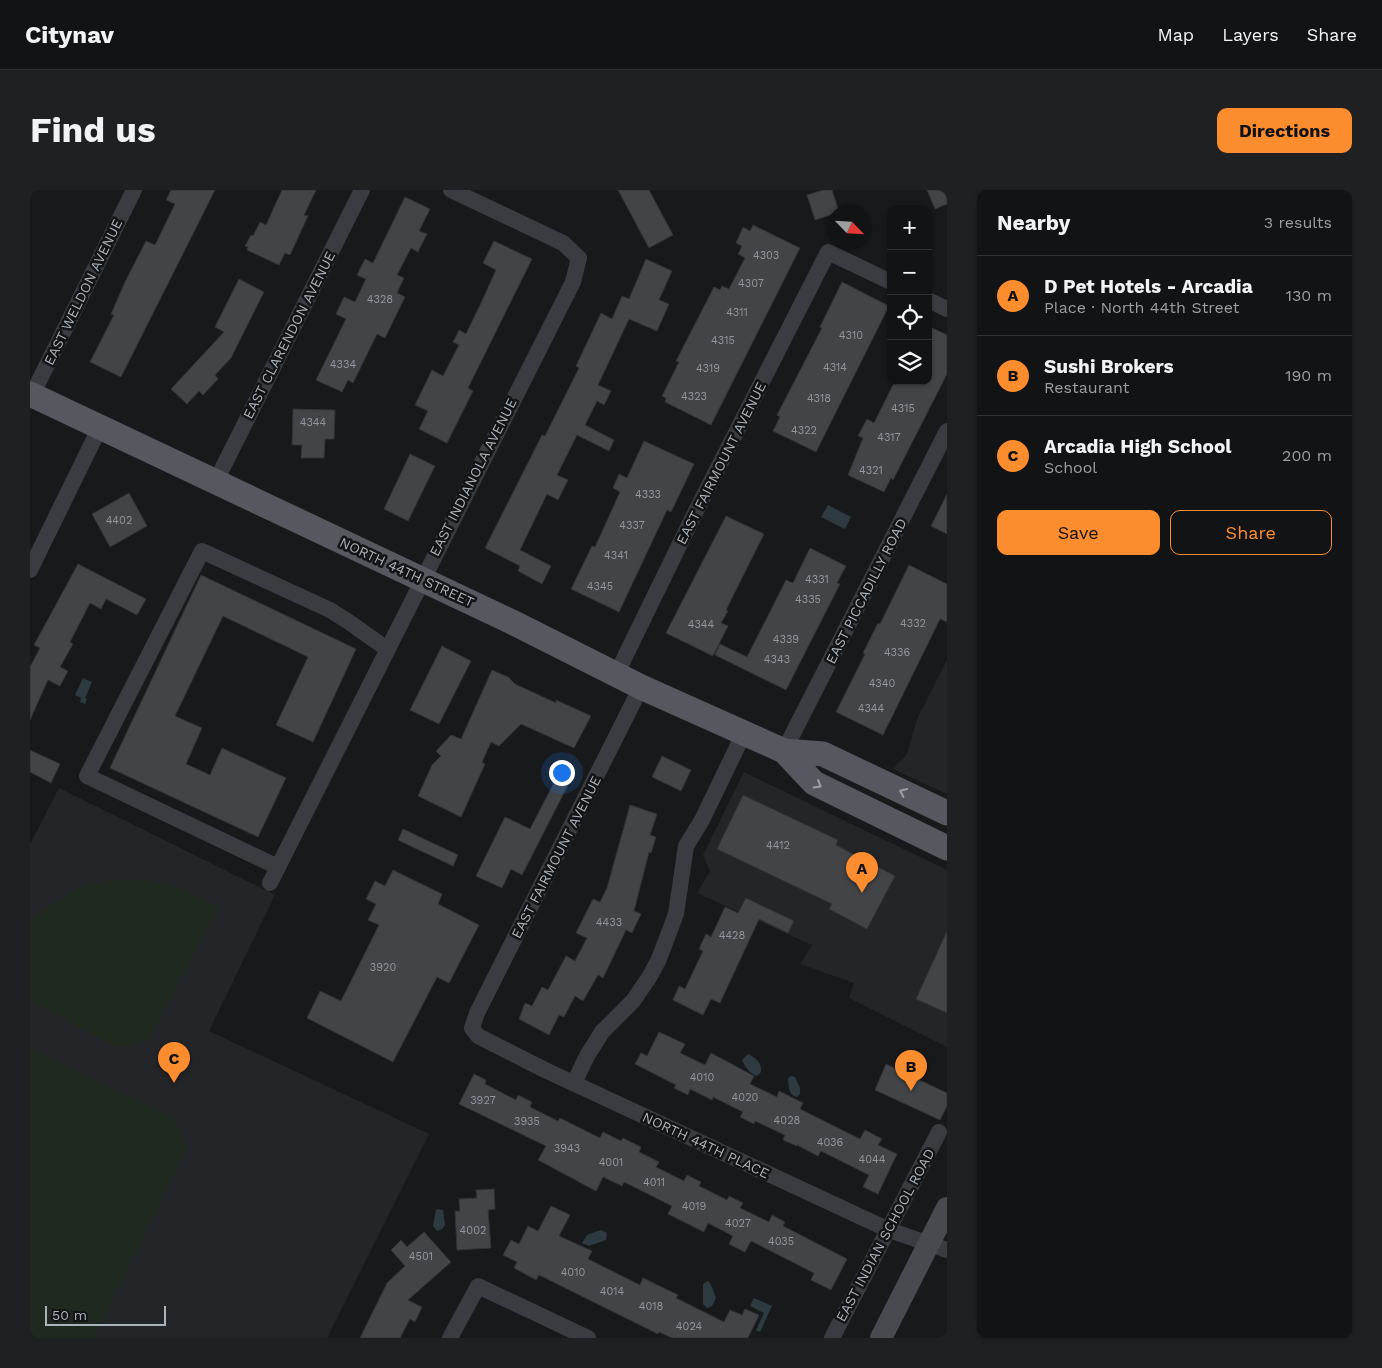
<!DOCTYPE html>
<html lang="en">
<head>
<meta charset="utf-8">
<style>
  body { margin:0; font-family:"Work Sans",sans-serif; background:#1f2022; color:#f1f3f6 }
  .controls { position:absolute; right:15px; top:15px; display:grid; overflow:hidden; border-radius:10px; box-shadow:0 1px 4px #0004 }
  .controls button { width:45px; height:45px; display:grid; place-items:center; padding:0; border:0; border-bottom:1px solid #313234; background:#121314; color:#f1f3f6; font:25px sans-serif }
  .compass { position:absolute; left:797px; top:15px; width:45px; height:45px; border-radius:50%; background:#121314; box-shadow:0 1px 4px #0004; rotate:115deg }
  .scale { position:absolute; left:15px; bottom:12px; width:121px; box-sizing:border-box; padding-left:5px; border:2px solid #aab3bb; border-top:0; font-size:14px; line-height:18px; white-space:nowrap; color:#aab3bb; -webkit-text-stroke:4px #131416; paint-order:stroke }
  .you { position:absolute; left:531px; top:582px; width:18px; height:18px; margin:-12px; border:4px solid #fff; border-radius:50%; background:#1a73e8; box-shadow:0 0 0 8px #1a73e833 }
  .badge { display:grid; place-items:center; width:32px; height:32px; border-radius:50%; background:#fc8d2f; color:#111; font-size:16px; font-weight:700 }
  .pin { position:absolute; translate:-50% -41px; filter:drop-shadow(0 1px 2px #0008) }
  .pin::after { content:''; position:absolute; top:26px; width:18px; height:15px; background:inherit; clip-path:polygon(0 0,100% 0,50% 100%) }
  .list { margin:0; padding:0; list-style:none }
  h2 { display:flex; justify-content:space-between; align-items:center; height:65px; margin:0; padding:0 20px; font-size:21px }
  h2 small { font-size:16px; font-weight:400; color:#9c9ea0 }
  .list li { display:grid; grid-template-columns:32px 1fr auto; gap:15px; align-items:center; box-sizing:border-box; height:80px; padding:0 20px; border-top:1px solid #313234 }
  .list b { display:block; font-size:19px; white-space:nowrap }
  .list p { margin:0; font-size:16px; white-space:nowrap; color:#9c9ea0 }
  .list em { font-size:16px; font-style:normal; color:#9c9ea0 }
  .actions { display:flex; gap:10px; padding:15px 20px }
  .actions a { flex:1; padding:11px 0; border:1px solid #fc8d2f; border-radius:10px; text-align:center; font-size:18px; color:#fc8d2f }
  .actions .main { background:#fc8d2f; color:#111 }
  .icon { flex:none; width:28px; height:28px; fill:none; stroke:currentColor; stroke-width:2; stroke-linecap:round; stroke-linejoin:round }
  .map { position:relative; flex:none; width:917px; height:1148px; overflow:hidden; border-radius:10px }
  header { display:flex; align-items:center; gap:30px; box-sizing:border-box; height:70px; padding:0 25px; background:#121314; border-bottom:1px solid #313234 }
  header strong { font-size:24px }
  nav { display:flex; gap:28px; margin-inline-start:auto; font-size:18px }
  .intro { display:flex; align-items:center; justify-content:space-between; box-sizing:border-box; height:120px; padding:0 30px }
  h1 { margin:0; font-size:35px }
  .button { padding:12px 22px; border-radius:10px; background:#fc8d2f; color:#111; font-size:18px; font-weight:700 }
  main { display:flex; gap:30px; padding:0 30px }
  aside { flex:1; background:#121314; border-radius:10px; box-shadow:0 1px 4px #0004 }
  .map>svg:first-child { display:block }
  .built { fill:#242528 }
  .green { fill:#202920 }
  .water { fill:#2d3b40 }
  .building { fill:#424448; stroke:#323337 }
  .lines { fill:none; stroke-linecap:round; stroke-linejoin:round }
  .minor { stroke:#393c40; stroke-width:16 }
  .secondary { stroke:#474b50; stroke-width:22 }
  .primary { stroke:#55595f; stroke-width:25 }
  .oneway { stroke:#99a1a9 }
  .labels { text-anchor:middle; stroke-width:5; stroke-linejoin:round; paint-order:stroke }
  .number-label { font-size:11px; fill:#90979e }
  .street-label { font-size:14px; fill:#aab3bb; stroke:#131416 }
</style>
</head>
<body>
<header>
<strong>Citynav</strong>
<nav><a>Map</a><a>Layers</a><a>Share</a></nav>
</header>
<div class="intro"><h1>Find us</h1><a class="button">Directions</a></div>
<main>
<div class="map">
<svg width="917" height="1148" viewBox="0 0 917 1148">
  <rect width="100%" height="100%" fill="#18191b"/>
  <g class="built">
    <polygon points="917,470 917,604 863,579 877,564 887,529"/>
    <polygon points="714,582 917,680 917,857 819,808 824,793 770,774 782,755 667,703 680,681 673,665"/>
    <polygon points="29,598 245,705 179,841 399,944 297,1148 0,1148 0,654"/>
  </g>
  <g class="green">
    <polygon points="79,690 117,690 152,698 189,716 119,850 88,858 0,811 0,730 47,698"/>
    <polygon points="0,858 145,929 157,958 64,1148 0,1148"/>
  </g>
  <g class="water">
    <polygon points="798,315 821,327 815,339 791,327"/>
    <polygon points="53,488 62,492 55,508 57,509 55,514 50,512 51,508 45,505"/>
    <path d="M718,864C726,868 732,873 731,882L727,886C720,884 715,877 712,870Z"/>
    <path d="M761,886L765,887L770,898V904L767,907C758,905 759,897 758,888Z"/>
    <polygon points="406,1019 413,1020 415,1035 412,1039 407,1041 403,1036"/>
    <polygon points="571,1040 577,1043 576,1050 559,1056 552,1053 557,1045"/>
    <polygon points="678,1091 681,1095 686,1108 682,1116 677,1118 673,1114 673,1094"/>
    <polygon points="724,1108 742,1116 730,1142 726,1140 734,1123 720,1116"/>
  </g>
  <g class="building">
    <polygon points="141,0 185,0 91,187 60,172 84,125 81,124 96,90 116,51 125,55 145,14 136,10"/>
    <polygon points="252,0 286,0 274,25 278,26 260,65 255,63 249,75 217,60 218,57 215,56 221,45 223,46 230,32 236,35"/>
    <polygon points="588,0 619,0 643,45 619,58"/>
    <polygon points="793,0 802,0 809,22 785,30 777,5"/>
    <polygon points="897,0 917,0 917,14 905,19"/>
    <polygon points="375,7 400,19 389,41 397,44 388,62 381,58 367,85 374,88 367,103 375,107 355,148 347,144 323,193 318,190 312,202 286,190 316,129 306,124 314,107 325,112 336,89 327,85 335,69 343,73"/>
    <polygon points="723,35 770,58 681,235 635,212 636,208 632,206 649,172 646,171 684,97 690,100 692,96 699,99 715,68 708,64 712,56 706,53 713,37 720,41"/>
    <polygon points="464,51 502,69 438,198 443,201 417,253 389,239 398,221 385,215 402,180 413,186 429,155 423,152 429,140 436,144 451,113 466,80 453,73"/>
    <polygon points="616,69 642,81 629,110 639,114 627,141 599,129 568,195 581,201 574,215 567,211 555,235 584,250 579,261 547,245 527,285 538,290 528,310 517,304 490,360 521,376 512,394 488,381 490,376 455,358 512,245 515,246 549,178 546,176 571,123 582,129 592,106 599,109"/>
    <polygon points="209,89 234,102 201,168 185,185 188,189 173,205 169,201 157,214 141,199 194,142 185,137"/>
    <polygon points="812,92 859,116 786,262 743,241 750,227 747,225 792,138 790,137"/>
    <polygon points="898,136 917,145 917,184 863,290 861,288 854,302 818,285 833,248 828,246 837,229 844,233 865,191 898,191"/>
    <polygon points="263,219 305,220 304,249 295,249 294,268 271,268 272,255 262,255"/>
    <polygon points="614,251 664,274 641,322 637,320 589,422 541,399 562,356 565,357 590,302 583,298 589,284 597,288"/>
    <polygon points="380,264 405,276 378,331 354,319"/>
    <polygon points="99,303 117,336 80,357 62,324"/>
    <polygon points="917,304 917,344 901,336"/>
    <polygon points="696,326 734,344 696,420 698,421 691,433 698,436 683,466 636,443"/>
    <polygon points="780,358 816,376 807,393 810,394 756,500 685,465 690,454 717,467 756,390 763,393"/>
    <polygon points="48,374 116,409 107,425 76,409 71,419 60,413 40,452 43,454 30,477 38,481 30,496 18,490 0,530 0,477 10,458 4,455"/>
    <polygon points="879,375 917,394 917,432 910,429 853,545 806,522 835,464 833,463 848,433 850,434"/>
    <polygon points="171,385 326,459 283,552 246,535 278,467 193,426 145,526 172,538 156,574 180,585 192,558 256,588 228,647 80,578"/>
    <polygon points="412,456 441,471 409,534 380,520"/>
    <polygon points="462,480 478,487 485,494 526,513 526,510 561,526 544,558 491,534 469,556 461,552 452,572 455,574 431,627 388,606 402,575 411,566 406,561 421,545 431,549"/>
    <polygon points="0,560 30,574 21,593 0,582"/>
    <polygon points="632,566 661,580 651,601 622,587"/>
    <polygon points="526,589 538,595 492,685 481,679 472,698 446,686 475,627 500,639"/>
    <polygon points="713,605 808,650 806,655 865,686 837,739 799,719 802,714 687,659"/>
    <polygon points="600,615 627,624 620,645 626,647 621,663 619,662 604,721 611,724 602,743 596,740 573,788 568,785 553,811 545,806 534,827 529,825 519,845 489,829 495,813 502,816 512,797 518,800 536,766 545,771 557,748 546,743 563,709 570,712 577,698"/>
    <polygon points="373,639 428,665 423,676 368,650"/>
    <polygon points="363,680 412,704 408,714 449,735 419,793 407,787 363,872 277,828 290,801 311,811 349,735 338,730 346,714 336,709 345,691 355,696"/>
    <polygon points="716,708 764,731 758,743 729,729 690,813 681,809 673,825 643,810 649,796 655,799 673,761 669,759 676,744 681,747 695,717 708,723"/>
    <polygon points="917,741 917,823 886,809"/>
    <polygon points="629,842 655,854 650,863 675,875 681,863 724,886 720,894 747,907 749,901 773,913 770,919 830,949 835,940 852,949 848,955 867,964 848,1004 833,997 839,985 791,961 788,966 767,955 767,956 753,950 755,945 725,931 724,934 710,927 713,922 683,907 682,910 660,899 658,905 644,898 646,895 605,874 611,863 617,866"/>
    <polygon points="856,874 917,903 917,916 910,930 845,900"/>
    <polygon points="444,884 456,890 455,894 486,910 488,905 502,912 500,917 528,931 530,928 570,948 573,942 591,951 593,948 611,957 609,962 629,972 626,977 654,991 657,985 671,992 669,996 697,1010 699,1006 713,1013 710,1018 739,1032 742,1025 755,1032 753,1036 817,1069 801,1100 781,1090 784,1083 721,1051 715,1062 699,1054 703,1046 678,1033 674,1042 638,1024 642,1016 594,992 592,996 573,987 566,1001 508,970 516,956 429,914"/>
    <polygon points="464,999 465,1019 458,1020 461,1058 427,1060 425,1021 430,1021 429,1009 447,1008 446,1000"/>
    <polygon points="521,1016 540,1025 529,1046 562,1061 558,1069 610,1095 613,1088 648,1105 646,1108 694,1132 700,1120 712,1125 715,1119 729,1125 718,1148 642,1148 629,1142 628,1144 509,1085 506,1090 484,1078 487,1072 473,1065 481,1050 489,1054 498,1036 508,1041"/>
    <polygon points="394,1042 421,1072 378,1110 392,1117 385,1132 380,1129 370,1148 330,1148 357,1093 375,1076 361,1060 371,1050 377,1057"/>
  </g>
  <g class="lines">
    <g class="minor">
      <polyline points="898,110 917,119"/>
      <polyline points="2,205 104,0"/>
      <polyline points="186,291 332,0"/>
      <polyline points="0,380 70,237"/>
      <polyline points="586,485 664,325 798,62 861,92"/>
      <polyline points="611,497 447,823 442,838 448,846 515,880 859,1040 917,1060"/>
      <polyline points="754,561 917,241"/>
      <polyline points="248,677 57,586 172,361 300,420 319,432 357,459"/>
      <polyline points="240,693 543,92 549,68 533,53 421,0"/>
      <polyline points="544,893 557,866 572,842 603,811 620,786 629,769 646,724 656,656 672,630 714,543"/>
      <polyline points="420,1148 448,1096 558,1148"/>
      <polyline points="802,1148 909,942"/>
    </g>
    <polyline class="secondary" points="851,1148 917,1018"/>
    <g class="primary">
      <polyline points="0,204 482,432 611,497 754,561 793,564 917,623"/>
      <polyline points="754,561 784,593 917,658"/>
    </g>
  </g>
  <defs><path id="oneway-chevron" d="M-2-3.5L2.5 0L-2 3.5" fill="none" stroke-width="1.6" stroke-linecap="round" stroke-linejoin="round" transform="scale(1.25)"/></defs>
  <g class="oneway">
    <use href="#oneway-chevron" transform="translate(788 595) rotate(31)"/>
    <use href="#oneway-chevron" transform="translate(873 602) rotate(-155)"/>
  </g>
  <g class="labels">
    <g class="number-label">
      <text x="736" y="69">4303</text>
      <text x="721" y="97">4307</text>
      <text x="350" y="113">4328</text>
      <text x="707" y="126">4311</text>
      <text x="821" y="149">4310</text>
      <text x="693" y="154">4315</text>
      <text x="313" y="178">4334</text>
      <text x="805" y="181">4314</text>
      <text x="678" y="182">4319</text>
      <text x="664" y="210">4323</text>
      <text x="789" y="212">4318</text>
      <text x="873" y="222">4315</text>
      <text x="283" y="236">4344</text>
      <text x="774" y="244">4322</text>
      <text x="859" y="251">4317</text>
      <text x="841" y="284">4321</text>
      <text x="618" y="308">4333</text>
      <text x="89" y="334">4402</text>
      <text x="602" y="339">4337</text>
      <text x="586" y="369">4341</text>
      <text x="787" y="393">4331</text>
      <text x="570" y="400">4345</text>
      <text x="778" y="413">4335</text>
      <text x="883" y="437">4332</text>
      <text x="671" y="438">4344</text>
      <text x="756" y="453">4339</text>
      <text x="867" y="466">4336</text>
      <text x="747" y="473">4343</text>
      <text x="852" y="497">4340</text>
      <text x="841" y="522">4344</text>
      <text x="748" y="659">4412</text>
      <text x="579" y="736">4433</text>
      <text x="702" y="749">4428</text>
      <text x="353" y="781">3920</text>
      <text x="672" y="891">4010</text>
      <text x="715" y="911">4020</text>
      <text x="453" y="914">3927</text>
      <text x="757" y="934">4028</text>
      <text x="497" y="935">3935</text>
      <text x="800" y="956">4036</text>
      <text x="537" y="962">3943</text>
      <text x="842" y="973">4044</text>
      <text x="581" y="976">4001</text>
      <text x="624" y="996">4011</text>
      <text x="664" y="1020">4019</text>
      <text x="708" y="1037">4027</text>
      <text x="443" y="1044">4002</text>
      <text x="751" y="1055">4035</text>
      <text x="391" y="1070">4501</text>
      <text x="543" y="1086">4010</text>
      <text x="582" y="1105">4014</text>
      <text x="621" y="1120">4018</text>
      <text x="659" y="1140">4024</text>
    </g>
    <g class="street-label">
      <text transform="translate(53 102) rotate(-64)" y="5">EAST WELDON AVENUE</text>
      <text transform="translate(259 145) rotate(-63)" y="5">EAST CLARENDON AVENUE</text>
      <text transform="translate(691 273) rotate(-63)" y="5">EAST FAIRMOUNT AVENUE</text>
      <text transform="translate(443 287) rotate(-63)" y="5">EAST INDIANOLA AVENUE</text>
      <text transform="translate(377 382) rotate(25)" y="5">NORTH 44TH STREET</text>
      <text transform="translate(836 401) rotate(-63)" y="5">EAST PICCADILLY ROAD</text>
      <text transform="translate(526 667) rotate(-63)" y="5">EAST FAIRMOUNT AVENUE</text>
      <text transform="translate(676 955) rotate(25)" y="5">NORTH 44TH PLACE</text>
      <text transform="translate(855 1045) rotate(-62)" y="5">EAST INDIAN SCHOOL ROAD</text>
    </g>
  </g>
</svg>
<div class="controls">
<button>+</button>
<button>−</button>
<button><svg class="icon" aria-label="locate" viewBox="0 0 24 24"><circle cx="12" cy="12" r="6"/><path d="M12 2v4M12 18v4M2 12h4M18 12h4"/></svg></button>
<button><svg class="icon" aria-label="layers" viewBox="0 0 24 24"><path d="M12 4l9 5-9 5-9-5zM3 14l9 5 9-5"/></svg></button>
</div>
<svg class="compass" viewBox="-18 -18 36 36"><path d="M0-13l5 13h-10z" fill="#e53935"/><path d="M0 13l5-13h-10z" fill="#9c9ea0"/></svg>
<div class="scale">50 m</div>
<div class="you"></div>
<div class="pin badge" style="left:832px;top:703px">A</div>
<div class="pin badge" style="left:881px;top:901px">B</div>
<div class="pin badge" style="left:144px;top:893px">C</div>
</div>
<aside>
<h2>Nearby<small>3 results</small></h2>
<ul class="list">
<li><span class="badge">A</span><div><b>D Pet Hotels - Arcadia</b><p>Place · North 44th Street</p></div><em>130 m</em></li>
<li><span class="badge">B</span><div><b>Sushi Brokers</b><p>Restaurant</p></div><em>190 m</em></li>
<li><span class="badge">C</span><div><b>Arcadia High School</b><p>School</p></div><em>200 m</em></li>
</ul>
<div class="actions"><a class="main">Save</a><a>Share</a></div>
</aside>
</main>
</body>
</html>
